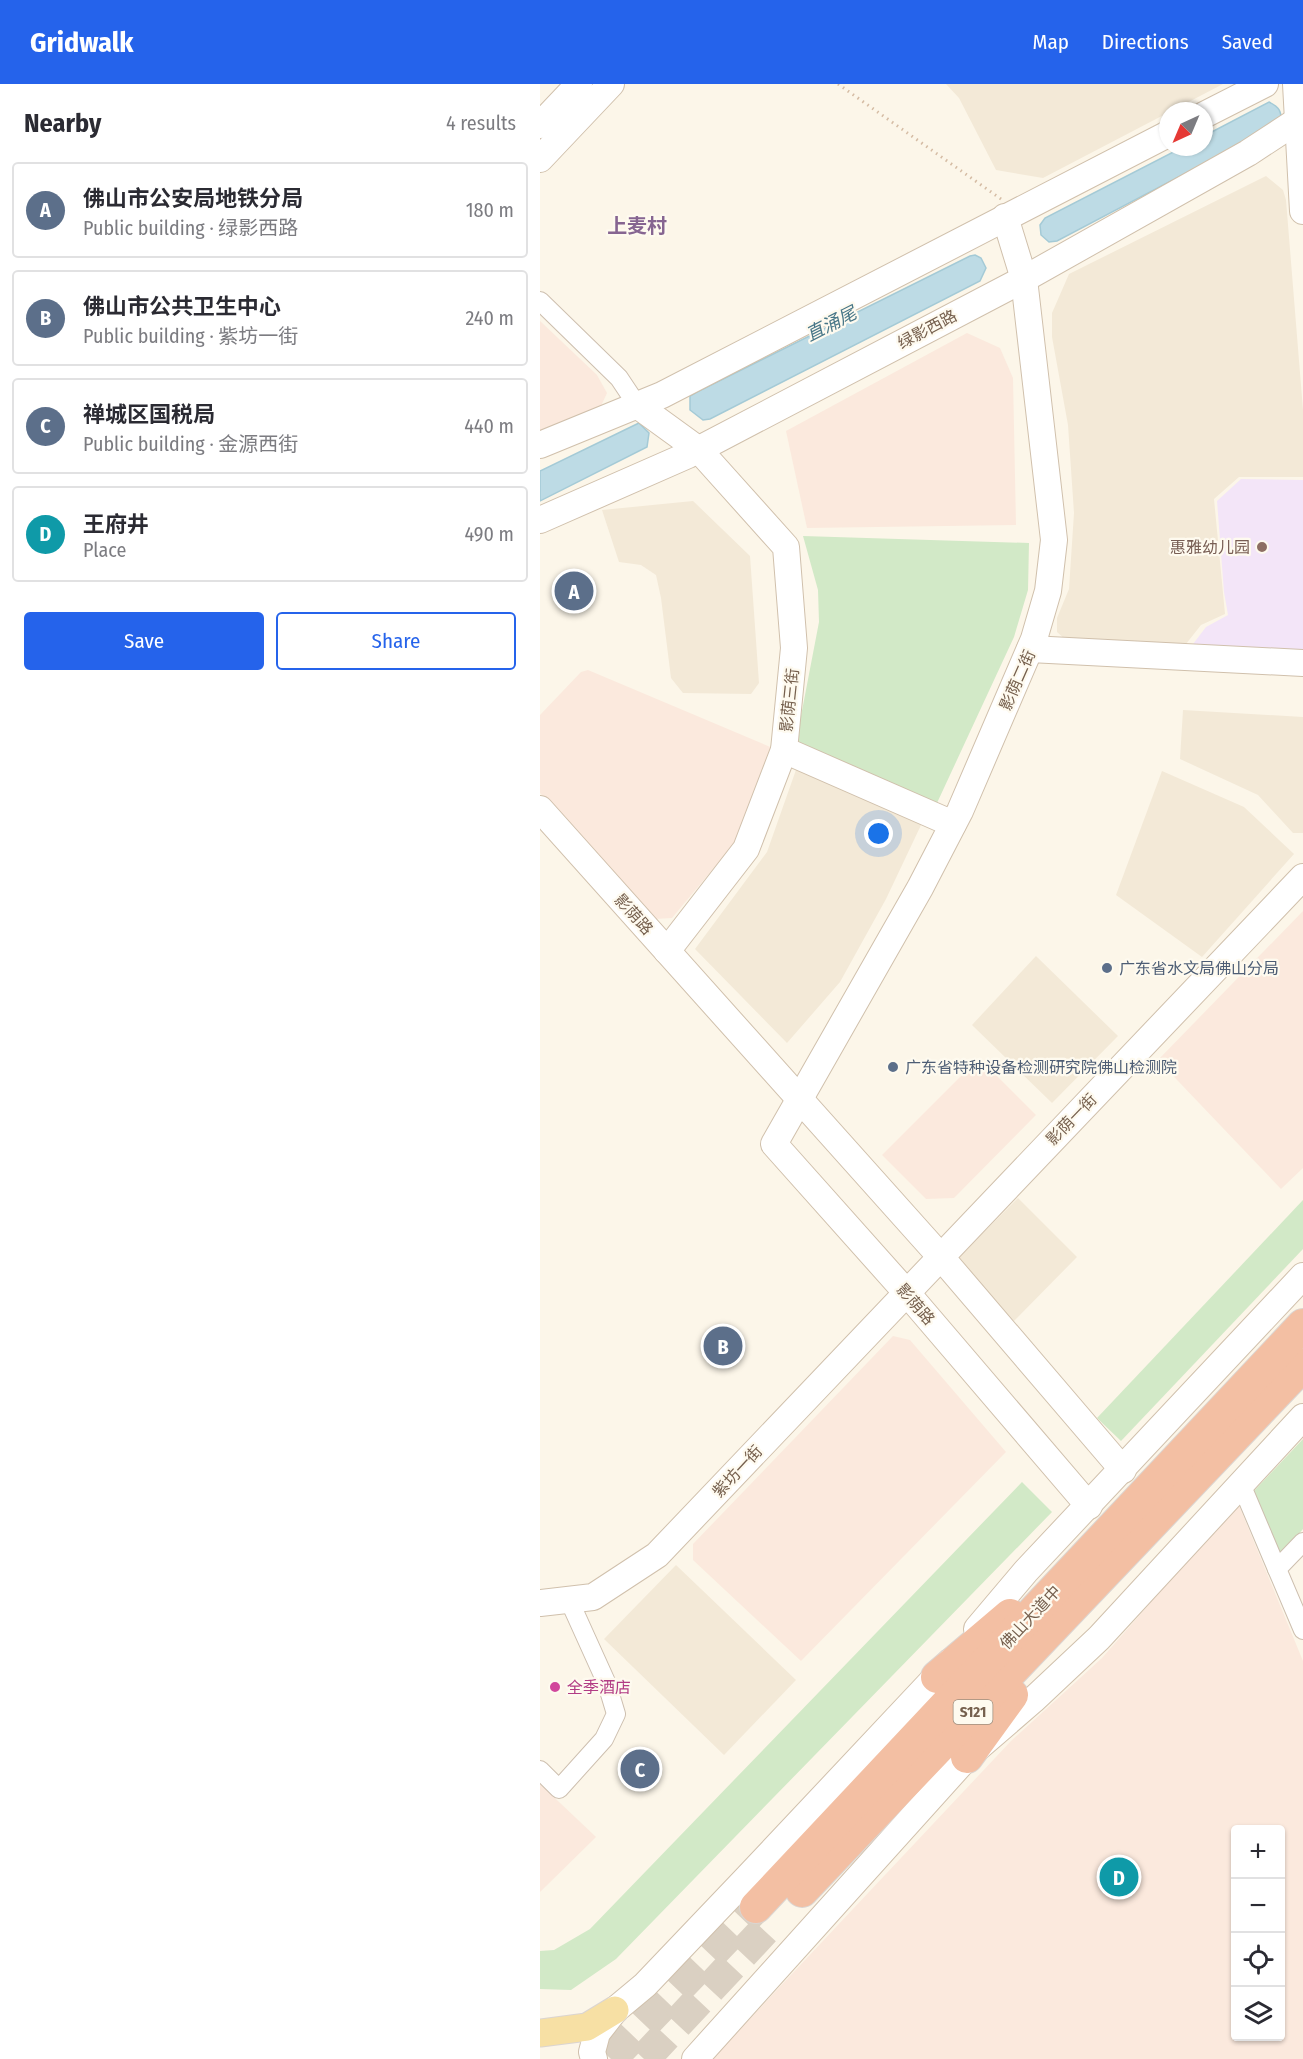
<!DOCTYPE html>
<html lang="en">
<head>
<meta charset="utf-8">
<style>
  body { margin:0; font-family:"Fira Sans Condensed","Noto Sans SC",sans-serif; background:#f7f7f7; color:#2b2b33 }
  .controls { position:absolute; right:18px; bottom:18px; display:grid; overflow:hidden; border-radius:6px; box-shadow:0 2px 4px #0004 }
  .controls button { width:54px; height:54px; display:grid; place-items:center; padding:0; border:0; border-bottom:2px solid #e1e1e2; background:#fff; color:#2b2b33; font:30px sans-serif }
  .compass { position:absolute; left:619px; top:18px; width:54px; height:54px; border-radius:50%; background:#fff; box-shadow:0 2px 4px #0004; rotate:224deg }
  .you { position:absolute; left:339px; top:750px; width:21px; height:21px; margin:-15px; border:4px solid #fff; border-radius:50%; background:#1a73e8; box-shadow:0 0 0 9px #1a73e833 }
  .badge { display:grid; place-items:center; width:39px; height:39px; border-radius:50%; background:#2563eb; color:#fff; font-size:20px; font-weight:700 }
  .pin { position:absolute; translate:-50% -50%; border:3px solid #fff; box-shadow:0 2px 6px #0006 }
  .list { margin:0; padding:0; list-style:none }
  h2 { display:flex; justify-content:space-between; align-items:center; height:78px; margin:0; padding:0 24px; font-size:26px }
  h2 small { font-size:20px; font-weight:400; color:#7c7c81 }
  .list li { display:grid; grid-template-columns:39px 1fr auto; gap:18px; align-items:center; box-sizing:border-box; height:96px; margin:0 12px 12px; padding:0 12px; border:2px solid #e1e1e2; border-radius:6px }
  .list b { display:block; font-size:22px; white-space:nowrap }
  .list p { margin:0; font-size:20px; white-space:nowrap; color:#7c7c81 }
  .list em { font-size:20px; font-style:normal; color:#7c7c81 }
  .actions { display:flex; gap:12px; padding:18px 24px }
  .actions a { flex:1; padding:14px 0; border:2px solid #2563eb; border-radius:6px; text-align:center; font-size:21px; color:#2563eb }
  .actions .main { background:#2563eb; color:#fff }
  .icon { flex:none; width:33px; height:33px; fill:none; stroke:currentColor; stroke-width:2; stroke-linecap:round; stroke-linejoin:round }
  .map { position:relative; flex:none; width:763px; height:1975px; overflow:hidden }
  header { display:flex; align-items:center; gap:36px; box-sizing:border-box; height:84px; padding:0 30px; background:#2563eb; color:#fff }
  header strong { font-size:28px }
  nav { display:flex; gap:33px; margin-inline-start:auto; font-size:21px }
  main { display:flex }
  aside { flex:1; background:#fff }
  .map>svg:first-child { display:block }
  .residential { fill:#f3e9d7 }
  .commercial { fill:#fbe9dd; fill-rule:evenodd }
  .education { fill:#f3e5f8 }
  .green { fill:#d2e9c7 }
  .water { fill:#bddbe5; stroke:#a4cad6; stroke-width:1.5 }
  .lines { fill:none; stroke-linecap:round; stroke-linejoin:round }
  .highway-tunnel { stroke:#dad0c2; stroke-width:32; stroke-dasharray:32 16; stroke-linecap:butt }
  .street-casing { stroke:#cdbfaf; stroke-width:20 }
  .secondary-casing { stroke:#d0c0ac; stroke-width:28 }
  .primary-casing { stroke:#dbd5d1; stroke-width:29 }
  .highway-casing { stroke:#dbd5d1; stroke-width:34 }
  .path { stroke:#d5bca4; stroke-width:3; stroke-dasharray:1.5 4.5; stroke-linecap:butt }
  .street { stroke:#fff; stroke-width:18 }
  .secondary { stroke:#fff; stroke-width:26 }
  .primary { stroke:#f7e0a4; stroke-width:27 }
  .highway { stroke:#f3bfa3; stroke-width:32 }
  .education-dot { fill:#8d6e63; stroke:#fefaef; stroke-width:2 }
  .service-dot { fill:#5c6f8a; stroke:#fefaef; stroke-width:2 }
  .hotel-dot { fill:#d1479c; stroke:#fefaef; stroke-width:2 }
  .labels { text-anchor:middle; stroke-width:4.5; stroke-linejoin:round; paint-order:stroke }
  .shield { fill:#fefaef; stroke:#9e8e7e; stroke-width:1.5 }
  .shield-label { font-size:15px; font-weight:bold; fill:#755f4d }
  .street-label { font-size:16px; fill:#755f4d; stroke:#fefaef }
  .education-label { font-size:16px; fill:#785e54; stroke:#fefaef; text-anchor:end }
  .service-label { font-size:16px; fill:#4e5e75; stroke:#fefaef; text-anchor:start }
  .hotel-label { font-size:16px; fill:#b23c85; stroke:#fefaef; text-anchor:start }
  .water-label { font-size:18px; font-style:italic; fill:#477687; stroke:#fefaef }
  .quarter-label { font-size:20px; font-weight:bold; fill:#866591; stroke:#fefaef }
</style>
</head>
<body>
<header>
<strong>Gridwalk</strong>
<nav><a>Map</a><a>Directions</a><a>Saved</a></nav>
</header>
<main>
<aside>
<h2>Nearby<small>4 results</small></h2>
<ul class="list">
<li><span class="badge" style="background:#5c6f8a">A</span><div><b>佛山市公安局地铁分局</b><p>Public building · 绿影西路</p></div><em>180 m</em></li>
<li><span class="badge" style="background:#5c6f8a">B</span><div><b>佛山市公共卫生中心</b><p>Public building · 紫坊一街</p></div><em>240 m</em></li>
<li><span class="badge" style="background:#5c6f8a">C</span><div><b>禅城区国税局</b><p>Public building · 金源西街</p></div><em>440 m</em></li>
<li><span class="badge" style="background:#0f9aa8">D</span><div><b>王府井</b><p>Place</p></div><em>490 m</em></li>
</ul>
<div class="actions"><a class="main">Save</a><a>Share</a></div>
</aside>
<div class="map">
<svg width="763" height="1975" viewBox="0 0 763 1975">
  <rect width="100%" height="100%" fill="#fcf6e9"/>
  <g class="residential">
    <polygon points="406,0 683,0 503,94 456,86 419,14"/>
    <polygon points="726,92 743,106 746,116 763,326 763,393 699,393 674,415 685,530 661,541 646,560 527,557 517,548 517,534 529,505 534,429 528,341 512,253 512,229 529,190"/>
    <polygon points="153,417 210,472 219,599 211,610 143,609 131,594 121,514 116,491 101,481 79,478 62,426"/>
    <polygon points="643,626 763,633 763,749 753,749 718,711 640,675"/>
    <polygon points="257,683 382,739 346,815 300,898 247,959 155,865 227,768"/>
    <polygon points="622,687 704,723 754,770 662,873 576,811"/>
    <polygon points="496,872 578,952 512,1019 432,941"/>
    <polygon points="478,1114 537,1173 474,1237 415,1177"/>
    <polygon points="136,1481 256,1596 184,1671 64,1555"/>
  </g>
  <g class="commercial">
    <polygon points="0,237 57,291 67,309 61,322 0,347"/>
    <polygon points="427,249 460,264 473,294 476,441 267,444 246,347"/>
    <polygon points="48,586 235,665 203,749 132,834 115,835 0,709 0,631 41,588"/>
    <polygon points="763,827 763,1084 741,1105 618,976"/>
    <polygon points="439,974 496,1031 414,1114 386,1115 342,1071"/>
    <polygon points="353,1252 370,1256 466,1368 261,1577 153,1476 153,1460"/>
    <path d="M698,1419L763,1577V1975H172L471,1657L562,1574ZM696,1746H740V1952H696Z"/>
    <polygon points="0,1700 56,1753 0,1808"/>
  </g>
  <polygon class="education" points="701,395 763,396 763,567 653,560 666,543 688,531 684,508 677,417"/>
  <g class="green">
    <polygon points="263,452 489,459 488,506 474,553 397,719 256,658 279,538 278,506"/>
    <polygon points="763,1116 763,1165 581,1357 557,1334"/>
    <polygon points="763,1355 763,1445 740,1472 712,1409"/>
    <polygon points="482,1398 512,1428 76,1875 31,1906 0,1905 0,1867 14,1866 50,1845"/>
  </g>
  <g class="water">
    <path d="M729,18C739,23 742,27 741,39L517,157L509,158L501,151L500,141L505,134L643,63H664V52Z"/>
    <polygon points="435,171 441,174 446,184 440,197 170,335 163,336 150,326 150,312 157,308 430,172"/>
    <polygon points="99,339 109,349 107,363 0,417 0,387"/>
  </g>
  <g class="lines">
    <g class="highway-tunnel">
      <polyline points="71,1975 216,1823"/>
      <polyline points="104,1975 232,1838"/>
    </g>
    <defs>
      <g id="street">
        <polyline points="0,217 79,294 97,321"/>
        <polyline points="701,1400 737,1485"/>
        <polyline points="763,1458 737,1485 763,1546"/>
        <polyline points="0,1686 19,1705 64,1655 76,1630 67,1600 29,1516"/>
      </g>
      <g id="secondary">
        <polyline points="756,0 763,127"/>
        <polyline points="664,31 725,0"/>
        <polyline points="0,41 39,0"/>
        <polyline points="0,75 71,0"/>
        <polyline points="465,133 484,195 514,456 508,507 494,555 420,727 380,804 234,1060 366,1208 549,1422"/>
        <polyline points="97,321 159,366 246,463 254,564 244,666 206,765 127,867"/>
        <polyline points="0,361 122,311 628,50"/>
        <polyline points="0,436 148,371 484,195 708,69 763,33"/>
        <polyline points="490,565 763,579"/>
        <polyline points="244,666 413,740"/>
        <polyline points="0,725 400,1172 583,1386"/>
        <polyline points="0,1519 53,1513 117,1471 763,793"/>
        <polyline points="437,1545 486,1487 763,1192"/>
        <polyline points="54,1975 52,1968 57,1949 75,1926 105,1901 207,1794 410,1578"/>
        <polyline points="155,1975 427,1673 493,1616 559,1554 763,1333"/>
      </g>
      <polyline id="primary" points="0,1949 47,1943 75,1926"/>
      <g id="highway">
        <polyline points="397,1593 470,1531"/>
        <polyline points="427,1673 472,1611"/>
        <polyline points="262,1807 763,1281"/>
        <polyline points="216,1823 763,1241"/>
      </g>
    </defs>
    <use href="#street" class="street-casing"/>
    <use href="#secondary" class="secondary-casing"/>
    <use href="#primary" class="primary-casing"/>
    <use href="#highway" class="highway-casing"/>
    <polyline class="path" points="298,0 461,115"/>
    <use href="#street" class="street"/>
    <use href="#secondary" class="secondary"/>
    <use href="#primary" class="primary"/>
    <use href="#highway" class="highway"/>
  </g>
  <circle class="education-dot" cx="722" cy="463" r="6"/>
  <g class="service-dot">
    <circle cx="567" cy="884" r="6"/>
    <circle cx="353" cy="983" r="6"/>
  </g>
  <circle class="hotel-dot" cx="15" cy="1603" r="6"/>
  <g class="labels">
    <rect class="shield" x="413.5" y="1616" width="39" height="24" rx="4.5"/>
    <g class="shield-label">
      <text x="433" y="1633">S121</text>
    </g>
    <g class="street-label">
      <text transform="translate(387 245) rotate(-28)" y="6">绿影西路</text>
      <text transform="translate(477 596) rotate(-66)" y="6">影荫二街</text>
      <text transform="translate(249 616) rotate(-84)" y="6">影荫三街</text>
      <text transform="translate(94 830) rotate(48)" y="6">影荫路</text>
      <text transform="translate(531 1035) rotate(-46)" y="6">影荫一街</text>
      <text transform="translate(376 1220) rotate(49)" y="6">影荫路</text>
      <text transform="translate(197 1387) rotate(-47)" y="6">紫坊一街</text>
      <text transform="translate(490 1533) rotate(-47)" y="6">佛山大道中</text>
    </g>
    <g class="education-label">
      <text x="710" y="469">惠雅幼儿园</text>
    </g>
    <g class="service-label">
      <text x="579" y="890">广东省水文局佛山分局</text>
      <text x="365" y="989">广东省特种设备检测研究院佛山检测院</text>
    </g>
    <g class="hotel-label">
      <text x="27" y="1609">全季酒店</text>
    </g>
    <g class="water-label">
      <text transform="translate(291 240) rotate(-27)" y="6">直涌尾</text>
    </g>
    <g class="quarter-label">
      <text x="97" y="149">上麦村</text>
    </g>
  </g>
</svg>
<div class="controls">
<button>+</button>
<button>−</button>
<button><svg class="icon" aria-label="locate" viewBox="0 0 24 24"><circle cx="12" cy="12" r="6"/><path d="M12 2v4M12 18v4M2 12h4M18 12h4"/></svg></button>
<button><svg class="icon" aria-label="layers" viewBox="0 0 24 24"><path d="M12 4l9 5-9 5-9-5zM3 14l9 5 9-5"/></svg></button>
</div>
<svg class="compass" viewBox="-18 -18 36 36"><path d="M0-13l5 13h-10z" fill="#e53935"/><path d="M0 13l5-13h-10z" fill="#7c7c81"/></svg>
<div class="you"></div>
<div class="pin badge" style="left:34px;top:507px;background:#5c6f8a">A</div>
<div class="pin badge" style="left:183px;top:1262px;background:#5c6f8a">B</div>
<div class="pin badge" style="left:100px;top:1685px;background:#5c6f8a">C</div>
<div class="pin badge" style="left:579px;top:1793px;background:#0f9aa8">D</div>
</div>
</main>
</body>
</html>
